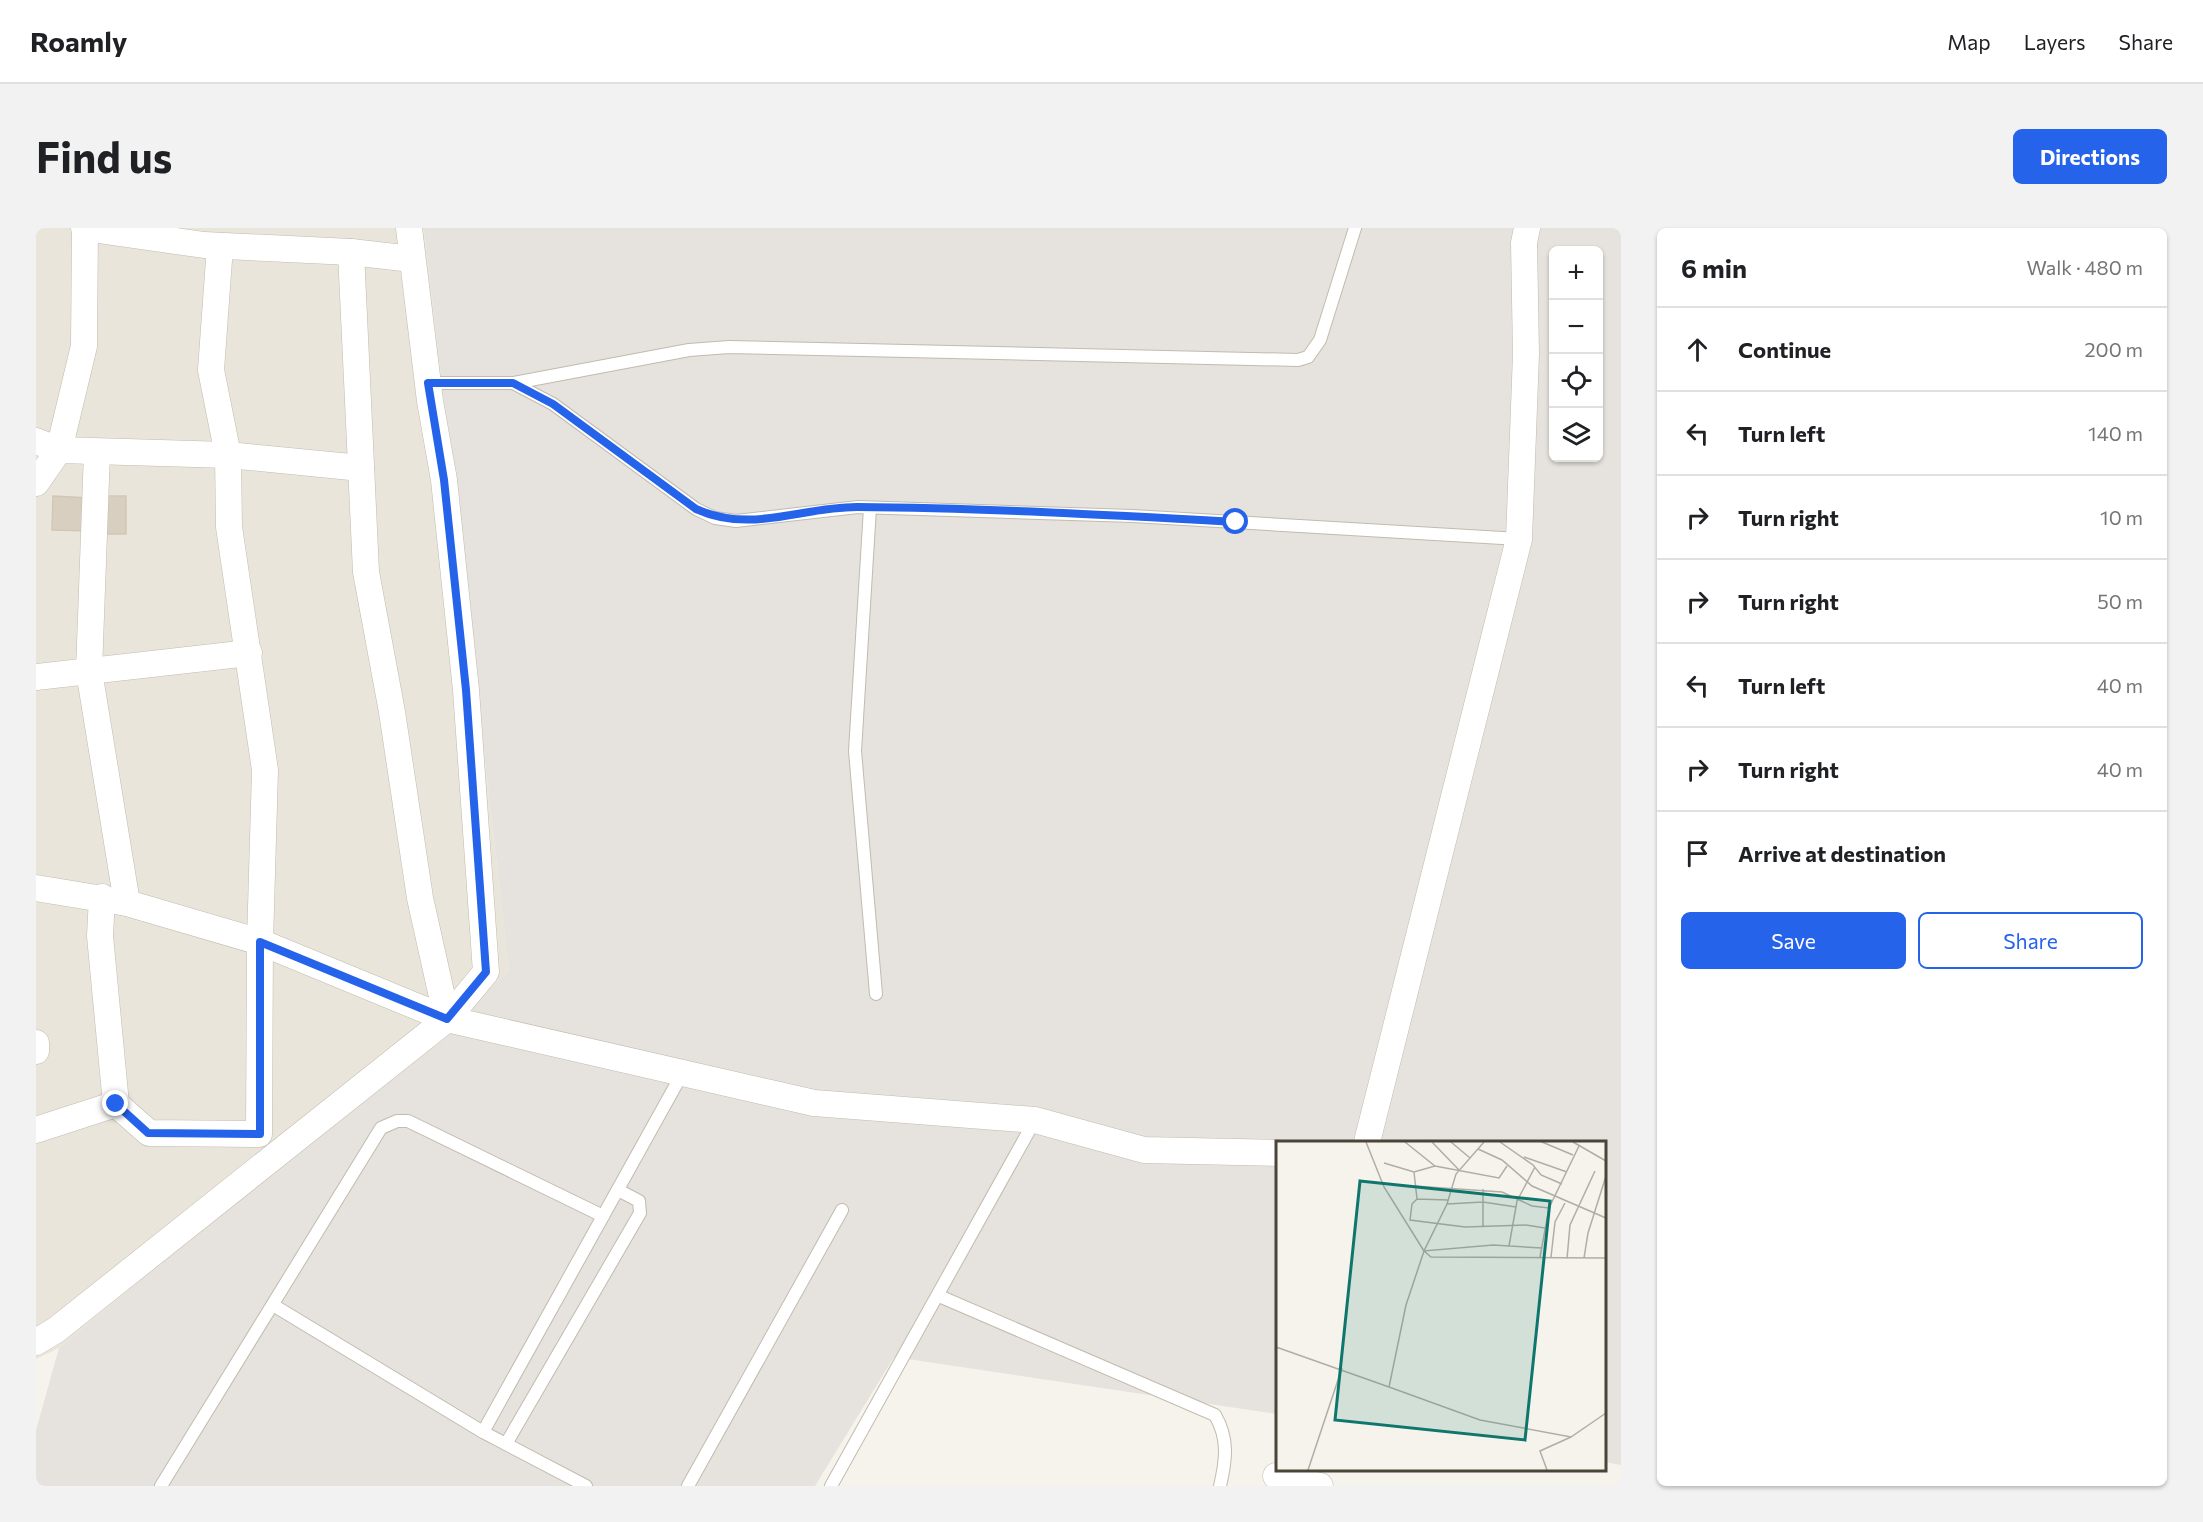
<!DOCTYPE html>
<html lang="en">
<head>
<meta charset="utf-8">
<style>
  body { margin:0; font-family:Commissioner,sans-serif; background:#f2f2f2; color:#202124 }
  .controls { position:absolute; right:18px; top:18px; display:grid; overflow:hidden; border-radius:9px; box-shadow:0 2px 4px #0004 }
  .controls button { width:54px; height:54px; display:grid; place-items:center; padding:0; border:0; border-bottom:2px solid #e0e0e0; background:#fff; color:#202124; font:30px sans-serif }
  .stop { position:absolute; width:18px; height:18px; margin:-14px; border:4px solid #2563eb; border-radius:50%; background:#fff }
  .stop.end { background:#2563eb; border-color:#fff; box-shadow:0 2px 6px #0008 }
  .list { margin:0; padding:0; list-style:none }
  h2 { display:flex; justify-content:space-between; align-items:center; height:78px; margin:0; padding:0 24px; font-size:26px }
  h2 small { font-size:20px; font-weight:400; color:#757577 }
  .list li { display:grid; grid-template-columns:39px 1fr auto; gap:18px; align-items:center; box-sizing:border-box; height:84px; padding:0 24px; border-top:2px solid #e0e0e0 }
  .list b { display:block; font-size:22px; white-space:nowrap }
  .list em { font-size:20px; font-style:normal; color:#757577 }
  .actions { display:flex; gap:12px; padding:18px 24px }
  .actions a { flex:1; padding:14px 0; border:2px solid #2563eb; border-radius:9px; text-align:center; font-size:21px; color:#2563eb }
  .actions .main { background:#2563eb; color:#fff }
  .icon { flex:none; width:33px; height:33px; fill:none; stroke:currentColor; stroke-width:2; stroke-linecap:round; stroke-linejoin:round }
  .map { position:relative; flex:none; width:1585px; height:1258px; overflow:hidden; border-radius:9px }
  header { display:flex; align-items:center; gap:36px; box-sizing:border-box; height:84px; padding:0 30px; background:#fff; border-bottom:2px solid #e0e0e0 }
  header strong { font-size:28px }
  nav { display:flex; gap:33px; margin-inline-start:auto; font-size:21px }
  .intro { display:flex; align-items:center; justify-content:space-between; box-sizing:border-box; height:144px; padding:0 36px }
  h1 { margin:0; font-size:42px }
  .button { padding:15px 27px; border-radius:9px; background:#2563eb; color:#fff; font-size:21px; font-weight:700 }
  main { display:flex; gap:36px; padding:0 36px }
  aside { flex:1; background:#fff; border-radius:9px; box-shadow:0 2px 4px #0004 }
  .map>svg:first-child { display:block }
  .residential { fill:#eae5da }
  .industrial { fill:#e6e2dd; fill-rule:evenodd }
  .building { fill:#d8cfc1; stroke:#d3c7b4; stroke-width:1.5 }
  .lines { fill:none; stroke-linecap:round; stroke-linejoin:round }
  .service-casing { stroke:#c2bbae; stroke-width:14 }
  .minor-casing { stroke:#c2bbae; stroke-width:27 }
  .service { stroke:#fff; stroke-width:12 }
  .minor { stroke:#fff; stroke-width:26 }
  .route { stroke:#2563eb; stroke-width:8 }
  .inset-road { fill:none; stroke:#b2ada4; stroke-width:1.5 }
  .view { fill:#0f766e; fill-opacity:0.15; stroke:#0f766e; stroke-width:3 }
  .inset-edge { fill:none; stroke:#4b4439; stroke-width:3 }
</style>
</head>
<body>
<header>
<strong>Roamly</strong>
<nav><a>Map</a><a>Layers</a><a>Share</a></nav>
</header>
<div class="intro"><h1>Find us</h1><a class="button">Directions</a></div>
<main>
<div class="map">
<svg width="1585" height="1258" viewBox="0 0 1585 1258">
  <rect width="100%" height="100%" fill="#f6f3ec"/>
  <polygon class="residential" points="0,0 388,0 473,743 23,1120 0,1131"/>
  <path class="industrial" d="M388,0H1585V1237L1569,1234L1568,914H1242L1241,1186L858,1129L779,1258H0V1202L23,1120L473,743ZM1518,22H1562V230H1518Z"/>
  <g class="building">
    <polygon points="17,268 54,270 54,303 16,302"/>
    <rect x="68" y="268" width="22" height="38"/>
  </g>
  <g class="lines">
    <defs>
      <g id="service">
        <polyline points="392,155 477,155 517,176 660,281 679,290 700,293 822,279 1097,288 1483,311"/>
        <polyline points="478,155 653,122 693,119 1262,132 1272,129 1284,112 1319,0"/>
        <polyline points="834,280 819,523 840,766"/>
        <path d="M903,1068L1179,1187C1193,1211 1190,1232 1184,1258"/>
        <polyline points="237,1077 447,1204 550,1258"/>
        <polyline points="447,1204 646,846"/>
        <polyline points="470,1216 604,985 603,973 582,962"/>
        <polyline points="125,1258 345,900 361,893 372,893 567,988"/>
        <polyline points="652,1258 806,982"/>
        <polyline points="795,1258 999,892"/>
      </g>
      <g id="minor">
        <polyline points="48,0 168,17 315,24 376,31"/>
        <polyline points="373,0 394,173 408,252 430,462 450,744 411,791 778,875 999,892 1108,922 1242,925"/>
        <polyline points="0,213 23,222 192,227 325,240"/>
        <polyline points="61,224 53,443 91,675"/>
        <polyline points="0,255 23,222 48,118 49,1"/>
        <polyline points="0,449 213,425"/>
        <polyline points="0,660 91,675 224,714 411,791 384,670 356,484 330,344 315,24"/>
        <polyline points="66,669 64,708 80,876"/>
        <polyline points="0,815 0,823"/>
        <polyline points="0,902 80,876 113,905 223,906 224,714 229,542 193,299 192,227 175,142 184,18"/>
        <polyline points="1331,914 1483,311 1490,126 1488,15 1491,0"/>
        <polyline points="0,1114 20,1102 411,791"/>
        <polyline points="1240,1248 1284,1258"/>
      </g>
    </defs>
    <use href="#service" class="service-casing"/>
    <use href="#minor" class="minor-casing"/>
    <use href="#service" class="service"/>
    <use href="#minor" class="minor"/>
  </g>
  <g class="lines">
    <path class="route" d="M80,876L112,905L224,906V714L411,791L450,744L430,462L408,252L392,155H477L517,176L660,281C716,306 764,279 821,279C947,280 1074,287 1200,294"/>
  </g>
  <g transform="translate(1240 913)">
    <rect width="330" height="330" fill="#f6f3ec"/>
    <path class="inset-road" d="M90,1L108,46L148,110M129,1L159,25L223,37L231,25M156,1L183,29M175,1L194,17M208,1L180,33L171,63L148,110L217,104L266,107M224,1L257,24L265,34L286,43M266,1L297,14M297,1L330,20M202,8L226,19L256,45L330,77M248,16L291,31M108,22L138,31L159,25M138,31L141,58L136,63L134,79L189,86L250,84L269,87M138,45L226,51L256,65L273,67M207,48V85M141,58L172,59M171,63L207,61L240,66M233,105L241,60L259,26M264,116L273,67L303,5M275,116L279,81L289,62M308,117L312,92L330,35M330,117L155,116L148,110L130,164L113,246L204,279L295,296L330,272M291,118L294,84L319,30M0,206L113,246M32,329L66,227M271,329L264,310L295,296"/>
    <path class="view" d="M84,40L274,60L249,299L59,279Z"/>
    <rect width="330" height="330" class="inset-edge"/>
  </g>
</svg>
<div class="controls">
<button>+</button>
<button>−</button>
<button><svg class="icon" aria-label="locate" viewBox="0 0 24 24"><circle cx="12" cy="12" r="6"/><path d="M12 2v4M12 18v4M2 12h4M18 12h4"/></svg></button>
<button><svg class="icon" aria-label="layers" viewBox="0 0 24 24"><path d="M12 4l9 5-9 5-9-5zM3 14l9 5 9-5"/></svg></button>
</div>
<div class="stop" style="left:1200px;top:294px"></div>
<div class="stop end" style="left:80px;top:876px"></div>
</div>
<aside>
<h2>6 min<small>Walk · 480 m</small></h2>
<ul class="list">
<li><svg class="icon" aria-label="ahead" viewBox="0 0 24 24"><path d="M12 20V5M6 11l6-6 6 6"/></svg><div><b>Continue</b></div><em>200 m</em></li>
<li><svg class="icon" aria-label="left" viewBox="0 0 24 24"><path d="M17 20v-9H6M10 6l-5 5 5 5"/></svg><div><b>Turn left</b></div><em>140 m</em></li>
<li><svg class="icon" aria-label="right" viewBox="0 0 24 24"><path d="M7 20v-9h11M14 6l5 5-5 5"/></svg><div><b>Turn right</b></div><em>10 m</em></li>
<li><svg class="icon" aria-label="right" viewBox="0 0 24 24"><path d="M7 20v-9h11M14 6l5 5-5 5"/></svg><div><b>Turn right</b></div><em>50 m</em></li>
<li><svg class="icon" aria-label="left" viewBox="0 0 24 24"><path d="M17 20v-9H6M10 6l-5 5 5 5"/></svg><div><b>Turn left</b></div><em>40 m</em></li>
<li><svg class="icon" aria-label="right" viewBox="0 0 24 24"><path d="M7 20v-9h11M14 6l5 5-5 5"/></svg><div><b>Turn right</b></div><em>40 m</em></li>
<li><svg class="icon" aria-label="arrive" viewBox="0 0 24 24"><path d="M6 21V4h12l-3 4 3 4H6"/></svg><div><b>Arrive at destination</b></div></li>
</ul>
<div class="actions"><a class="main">Save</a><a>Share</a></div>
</aside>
</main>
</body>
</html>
